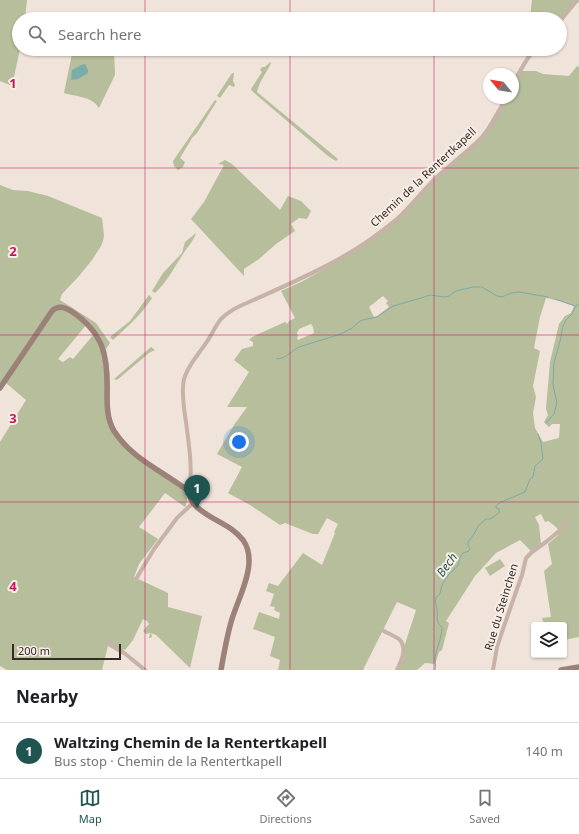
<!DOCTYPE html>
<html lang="en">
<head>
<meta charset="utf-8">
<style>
  body { margin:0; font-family:"Noto Sans",sans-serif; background:#f6f6f6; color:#202124 }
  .controls { position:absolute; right:12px; bottom:12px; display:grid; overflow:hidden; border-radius:4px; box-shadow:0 1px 3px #0004 }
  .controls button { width:36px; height:36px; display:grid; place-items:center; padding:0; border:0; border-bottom:1px solid #e0e0e0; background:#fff; color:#202124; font:20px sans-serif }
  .compass { position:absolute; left:483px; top:68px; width:36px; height:36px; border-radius:50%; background:#fff; box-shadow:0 1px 3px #0004; rotate:300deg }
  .scale { position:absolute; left:12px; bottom:10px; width:109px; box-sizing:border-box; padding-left:4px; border:2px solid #342a27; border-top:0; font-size:11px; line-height:14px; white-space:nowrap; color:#342a27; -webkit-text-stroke:3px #f8eee6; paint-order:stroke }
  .you { position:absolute; left:239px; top:442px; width:14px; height:14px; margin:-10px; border:3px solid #fff; border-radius:50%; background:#1a73e8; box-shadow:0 0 0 6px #1a73e833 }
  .badge { display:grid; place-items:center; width:26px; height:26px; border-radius:50%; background:#1f5451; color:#fff; font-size:13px; font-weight:700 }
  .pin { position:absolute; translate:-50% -33px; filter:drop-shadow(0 1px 2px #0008) }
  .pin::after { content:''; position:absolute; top:21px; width:14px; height:12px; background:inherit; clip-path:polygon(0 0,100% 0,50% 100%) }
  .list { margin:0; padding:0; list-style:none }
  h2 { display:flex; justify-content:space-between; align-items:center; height:52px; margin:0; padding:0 16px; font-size:17px }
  h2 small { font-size:13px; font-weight:400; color:#757577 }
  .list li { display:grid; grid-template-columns:26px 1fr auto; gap:12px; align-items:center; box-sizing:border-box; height:56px; padding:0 16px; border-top:1px solid #e0e0e0 }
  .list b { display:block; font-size:15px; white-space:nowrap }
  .list p { margin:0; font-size:13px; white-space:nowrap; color:#757577 }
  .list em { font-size:13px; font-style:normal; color:#757577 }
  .icon { flex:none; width:22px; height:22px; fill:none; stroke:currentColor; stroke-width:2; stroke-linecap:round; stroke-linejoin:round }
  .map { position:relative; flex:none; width:579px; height:670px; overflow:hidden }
  .search { position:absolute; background:#fff; box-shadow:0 1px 3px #0004; left:12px; right:12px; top:12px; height:44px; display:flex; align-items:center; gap:10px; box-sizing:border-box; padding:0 14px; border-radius:22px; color:#757577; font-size:15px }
  .sheet { height:108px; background:#fff }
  nav { display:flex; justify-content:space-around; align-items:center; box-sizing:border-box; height:56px; border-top:1px solid #e0e0e0; background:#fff; font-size:11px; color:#757577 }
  nav a { display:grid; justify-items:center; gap:2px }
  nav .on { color:#1f5451 }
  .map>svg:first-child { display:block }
  .green { fill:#b6be9b; fill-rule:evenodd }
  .water { fill:#7aaca8 }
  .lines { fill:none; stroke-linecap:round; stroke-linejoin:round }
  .stream { stroke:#7aaca8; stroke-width:1 }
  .street { stroke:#c7b2a7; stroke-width:4 }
  .secondary { stroke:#9b8178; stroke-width:5.5 }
  .grid { fill:none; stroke:#c2185b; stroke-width:1; stroke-opacity:0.55 }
  .labels { text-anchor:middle; stroke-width:4; stroke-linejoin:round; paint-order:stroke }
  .street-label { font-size:11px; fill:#342a27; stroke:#f8eee6 }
  .water-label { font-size:12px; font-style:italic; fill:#1f5451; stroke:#f8eee6 }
  .grid-label { font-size:13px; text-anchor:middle; font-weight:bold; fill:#c2185b; stroke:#f8eee6; stroke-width:4; stroke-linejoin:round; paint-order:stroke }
</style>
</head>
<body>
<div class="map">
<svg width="579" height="670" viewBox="0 0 579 670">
  <rect width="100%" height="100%" fill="#f0e3da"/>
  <g class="green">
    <polygon points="0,0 27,0 25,19 19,19 19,49 20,49 12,86 0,81"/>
    <polygon points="532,0 579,0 579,3 578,2 560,24 560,19 530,19"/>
    <path d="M73,49H79L82,51L83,49H114L115,75L99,108C92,96 76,97 64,93Z"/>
    <path d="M532,49H537L529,58L522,71H536L543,74L569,76L577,66L579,67V637L564,640V625H544L542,618L551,617L544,571L552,564L548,544C561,533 564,532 548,521L545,522L541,514L535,517L539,525L541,544L531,551L520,540L496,553L475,576L446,621L449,623L442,650L439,652L435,664L425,663L417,670H399L404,658L405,644L416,610L397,602L363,670H278L280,660L270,656L275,637L253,629L259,612L279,619L280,613L274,610L275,607L270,606L274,594L266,591L269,583L278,586L303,553L322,565L335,533L334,532L338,524L327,518L318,534H313L285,523L280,525L250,505L228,493L242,467L217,454L234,425L247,407H227L249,372L234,360L242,349L253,346V342L249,340L252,337L285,322L287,324L289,321L295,318L281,291L303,281L342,259L414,204L412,201L434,177L480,137L486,129L504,98H513V80L523,62ZM383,296L388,301L386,303L389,307L377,316L374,317L369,307ZM546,298L560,301L574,306L571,313L565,316L559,324L550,362L546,409L548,415L544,422L549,427L552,424H560L559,438L543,442L535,428L533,413L536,397L533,386L540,351L534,348L540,317ZM311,324L313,327L314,333L298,340L297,338L298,336L297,333L299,329Z"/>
    <path d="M270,62L271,63C267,72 259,82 257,92L338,159L336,161L328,156L252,91L251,89L262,72L260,70L262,67H265Z"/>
    <polygon points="232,73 234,73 233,81 235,85 234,87 229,85 220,98 217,96"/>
    <polygon points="215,100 217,101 197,133 192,138 180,158 185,162 183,167 178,170 174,166 173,161"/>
    <polygon points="225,160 232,164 280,210 288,196 301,201 311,211 307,219 299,218 291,224 295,231 276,244 259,259 244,269 244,276 191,219 204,202 224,165 218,164"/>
    <path d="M0,185L13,190L28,191L48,196L102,218L104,236L103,241L101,246L92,260L79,276L62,294L60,300L96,323L110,343L106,349C109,363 110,376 110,389C110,399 109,411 112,420C119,444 162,473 181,489C187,495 189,499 185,507L165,493L139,527L158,539L139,564L134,577L168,593V607L202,616L190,668L156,635L151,633L152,637L150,638H149L150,633L146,634L143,631L149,624L147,621L143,619L133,640L125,650L123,649V655L108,646L102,670H7L0,666V442L26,400L6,383L0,384ZM87,324L94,334L73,359L70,357L63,362L58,359Z"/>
    <path d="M196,233C193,242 188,246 183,254C173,269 168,281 155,293L152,291L163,273L182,253L185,242Z"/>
    <path d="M149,295L152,298C142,314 127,327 113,340L110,337L130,321Z"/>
    <polygon points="151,347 155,350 149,353 117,380 114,379"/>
    <polygon points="500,559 505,566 490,576 485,568"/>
  </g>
  <polygon class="water" points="85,64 88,70 88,73 78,79 71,80 72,70 81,65"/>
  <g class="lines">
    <g class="stream">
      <polyline points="555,299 575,306"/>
      <path d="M277,359C287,358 291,351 299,347L341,334L352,328L360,321L367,319L377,317L393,306L421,298L430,295L445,297L449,296L456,291L473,287H482L497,296L502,297L511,293L519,292L525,293L548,297"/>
      <polyline points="546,423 554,414 557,403 553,385 554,363 560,341 563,326 566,320 572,314 576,306 579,304"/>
      <path d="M435,670C436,666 435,661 435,657C437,647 442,637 442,627C434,621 439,617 437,609C436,603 435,604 436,597L440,594C440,590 444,580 447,577C451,570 460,568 459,559L463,553L469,551L470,549L468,545V542L474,534L479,525L486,519H490L499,513V509L496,508V506L499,503L525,492L530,479L533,477L535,466L543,459L541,443L538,434"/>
    </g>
    <g class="street">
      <polyline points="560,21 577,0"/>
      <polyline points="513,83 528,58 535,49"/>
      <path d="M189,492C193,469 189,445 186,422C184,409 181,392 184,379C188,365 198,355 206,343C212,335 215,326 221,319C226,314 232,310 238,307C293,282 351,259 397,219C410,207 422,192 435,179C450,165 468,153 482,137C492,126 499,111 506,98"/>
      <polyline points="136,579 154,549 177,518 193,503"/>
      <path d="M384,631C389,634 395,636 399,639C408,648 401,661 397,670"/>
      <polyline points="107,642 123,652 145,670"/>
      <polyline points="493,670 497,647 503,629 522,575 526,558 532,552 546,542 559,531 570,520"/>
    </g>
    <g class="secondary">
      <path d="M0,388L52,311C58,305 64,307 71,311C104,333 108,356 107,393C107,406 107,419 114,431C132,459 161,470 187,490C190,494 190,499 193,503C206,519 230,523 243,540C259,562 239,596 232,619C227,635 224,653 221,670"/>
      <polyline points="561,670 579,667"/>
    </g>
  </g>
  <path class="grid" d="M145,0V19M290,0V19M434,0V19M145,49V670M290,49V670M434,49V670M0,168H579M0,335H579M0,502H579"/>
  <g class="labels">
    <g class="street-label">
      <text transform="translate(423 177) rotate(-43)" y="4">Chemin de la Rentertkapell</text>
      <text transform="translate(501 607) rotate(-73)" y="4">Rue du Steinchen</text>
    </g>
    <g class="water-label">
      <text transform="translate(447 565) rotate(-54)" y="4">Bech</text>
    </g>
  </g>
  <g class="grid-label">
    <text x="13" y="88">1</text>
    <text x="13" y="256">2</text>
    <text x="13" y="423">3</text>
    <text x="13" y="591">4</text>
  </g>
</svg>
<div class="controls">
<button><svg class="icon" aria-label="layers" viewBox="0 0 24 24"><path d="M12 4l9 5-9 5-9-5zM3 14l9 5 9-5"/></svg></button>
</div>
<svg class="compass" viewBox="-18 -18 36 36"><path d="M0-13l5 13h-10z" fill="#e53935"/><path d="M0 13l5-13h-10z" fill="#757577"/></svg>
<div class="scale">200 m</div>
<div class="you"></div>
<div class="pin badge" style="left:197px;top:508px">1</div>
<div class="search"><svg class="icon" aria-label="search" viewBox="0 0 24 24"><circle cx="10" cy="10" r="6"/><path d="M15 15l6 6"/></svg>Search here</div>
</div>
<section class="sheet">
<h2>Nearby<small></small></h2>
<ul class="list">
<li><span class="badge">1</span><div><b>Waltzing Chemin de la Rentertkapell</b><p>Bus stop · Chemin de la Rentertkapell</p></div><em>140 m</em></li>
</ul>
</section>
<nav>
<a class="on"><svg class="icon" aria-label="map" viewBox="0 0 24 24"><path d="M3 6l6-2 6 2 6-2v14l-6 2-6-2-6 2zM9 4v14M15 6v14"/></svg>Map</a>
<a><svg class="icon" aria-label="directions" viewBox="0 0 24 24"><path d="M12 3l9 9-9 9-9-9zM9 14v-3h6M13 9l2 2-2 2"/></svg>Directions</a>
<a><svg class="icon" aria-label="saved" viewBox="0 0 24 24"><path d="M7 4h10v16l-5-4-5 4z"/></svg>Saved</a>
</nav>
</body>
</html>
